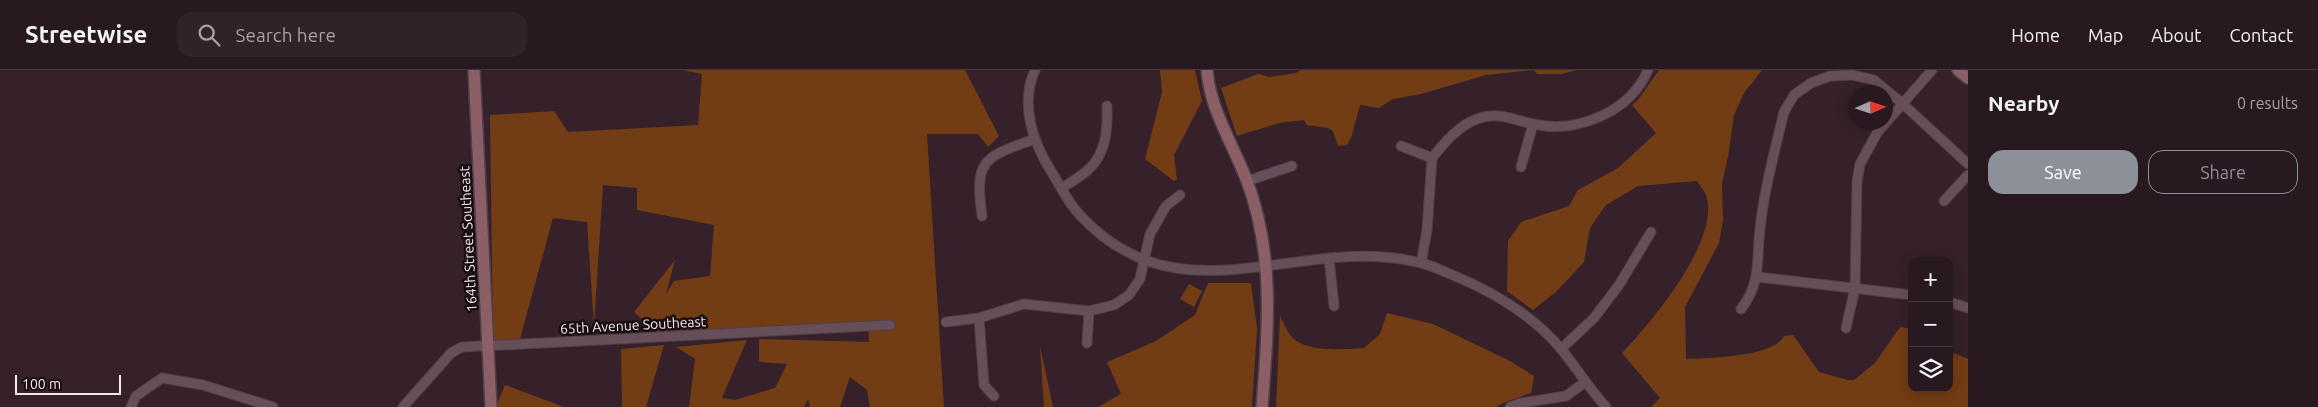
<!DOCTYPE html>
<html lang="en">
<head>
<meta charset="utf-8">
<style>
  body { margin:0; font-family:Ubuntu,sans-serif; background:#302229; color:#f1f3f6 }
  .controls { position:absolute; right:15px; bottom:15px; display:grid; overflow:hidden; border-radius:10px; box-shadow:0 2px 12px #0003 }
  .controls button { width:45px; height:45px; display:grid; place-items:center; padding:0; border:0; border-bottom:1px solid #44383e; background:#281920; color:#f1f3f6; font:25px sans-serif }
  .compass { position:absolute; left:1848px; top:15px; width:45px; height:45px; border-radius:50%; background:#281920; box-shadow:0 2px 12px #0003; rotate:87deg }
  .scale { position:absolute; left:15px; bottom:12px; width:106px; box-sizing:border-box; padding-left:5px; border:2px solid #f7e8ee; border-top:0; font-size:14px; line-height:18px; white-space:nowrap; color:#f7e8ee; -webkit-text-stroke:4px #180e12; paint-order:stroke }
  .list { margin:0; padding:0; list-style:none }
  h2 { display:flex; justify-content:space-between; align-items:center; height:65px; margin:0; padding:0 20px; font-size:21px }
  h2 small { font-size:16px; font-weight:400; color:#a5a0a5 }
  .actions { display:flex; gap:10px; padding:15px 20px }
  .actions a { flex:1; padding:11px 0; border:1px solid #8c9099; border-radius:15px; text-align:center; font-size:18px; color:#8c9099 }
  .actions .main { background:#8c9099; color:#fff }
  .icon { flex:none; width:28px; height:28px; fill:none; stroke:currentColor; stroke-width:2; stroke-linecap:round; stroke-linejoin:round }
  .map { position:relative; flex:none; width:1968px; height:337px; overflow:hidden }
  header { display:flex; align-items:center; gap:30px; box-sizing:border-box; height:70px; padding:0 25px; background:#281920; border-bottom:1px solid #44383e }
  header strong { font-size:24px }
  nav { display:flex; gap:28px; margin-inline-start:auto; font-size:18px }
  .search { width:350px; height:45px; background:#302229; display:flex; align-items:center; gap:12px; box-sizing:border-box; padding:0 18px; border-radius:15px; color:#a5a0a5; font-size:19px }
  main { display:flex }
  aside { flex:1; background:#281920 }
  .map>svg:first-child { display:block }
  .green { fill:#723c14 }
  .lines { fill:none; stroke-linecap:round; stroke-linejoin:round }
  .street-casing { stroke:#513f48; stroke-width:11 }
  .secondary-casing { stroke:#513f48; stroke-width:14 }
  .street { stroke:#674f59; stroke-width:9 }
  .secondary { stroke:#8c5f66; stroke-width:11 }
  .labels { text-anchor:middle; stroke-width:5; stroke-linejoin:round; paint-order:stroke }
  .street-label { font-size:14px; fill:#f7e8ee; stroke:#180e12 }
</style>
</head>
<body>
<header>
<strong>Streetwise</strong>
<div class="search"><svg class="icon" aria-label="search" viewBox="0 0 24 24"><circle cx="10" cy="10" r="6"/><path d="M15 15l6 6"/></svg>Search here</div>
<nav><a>Home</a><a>Map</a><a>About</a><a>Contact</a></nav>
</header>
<main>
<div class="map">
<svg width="1968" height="337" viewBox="0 0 1968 337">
  <rect width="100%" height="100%" fill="#36212b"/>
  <g class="green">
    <polygon points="683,0 965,0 999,66 988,77 978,64 927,64 944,337 870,337 867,320 850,307 840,337 810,337 808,329 804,337 689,337 695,289 676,277 747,270 722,328 735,330 775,318 787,294 759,292 759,269 869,272 868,251 657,262 634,242 675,190 666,224 674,211 710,206 714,155 637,140 637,118 603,115 594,256 587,152 553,148 520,269 493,272 490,45 554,41 568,62 698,55 702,4"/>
    <polygon points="1160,0 1195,0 1202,31 1174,85 1177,109 1174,111 1145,89 1162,22"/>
    <polygon points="1301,0 1577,0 1561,4 1537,4 1534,0 1486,5 1421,24 1393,29 1379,38 1360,35 1351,68 1347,75 1338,76 1333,61 1328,58 1307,55 1304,50 1279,53 1237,66 1221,18 1258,4 1270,7 1296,3"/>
    <path d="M1659,0H1762L1744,23L1734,45L1728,87L1722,113L1723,150L1719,173L1685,237L1686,289C1708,288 1774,287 1784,266L1793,265L1819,302L1848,310H1854L1875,293L1900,257L1912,259V318H1949V281L1968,289V337H1651L1660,328L1622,283C1651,253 1718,173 1707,128C1706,123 1700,116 1697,111L1638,116L1606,135L1590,158L1584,192L1557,221L1533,240L1507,221L1508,171L1521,152L1569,136L1578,120L1618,98L1656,63L1632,35L1638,30Z"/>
    <polygon points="1208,213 1251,213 1257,259 1252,337 1098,337 1121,324 1107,292 1156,271 1195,245"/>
    <polygon points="1189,214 1202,221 1194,237 1180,229"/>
    <path d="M1387,243L1433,254L1510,291L1534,306L1531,323L1503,333L1496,337H1276L1280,246C1284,253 1287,262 1292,267C1306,283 1345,279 1364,278L1380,264Z"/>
    <polygon points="664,275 646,337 622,337 621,279"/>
    <polygon points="1040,276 1053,337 1044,337"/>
    <polygon points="505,315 564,337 496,337"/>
  </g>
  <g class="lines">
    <defs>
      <g id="street">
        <path d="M1035,0C1020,33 1032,71 1051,101C1060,115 1068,133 1080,145C1181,255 1302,162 1421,193C1431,195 1440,200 1450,204C1492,221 1532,244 1562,280C1577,299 1590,319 1606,337"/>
        <polyline points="1401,76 1432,88"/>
        <path d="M1432,88C1445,72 1458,56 1477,49C1497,41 1514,50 1533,54C1577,64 1630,42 1648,0"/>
        <polyline points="1521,97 1533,54"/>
        <polyline points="1247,111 1292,96"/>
        <path d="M1062,118C1071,112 1082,106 1090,98C1106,83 1108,56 1107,36"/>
        <polyline points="1944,131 1968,105"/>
        <path d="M982,146C974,89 984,87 1035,69"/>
        <polyline points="1329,188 1334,236"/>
        <polyline points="1421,193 1427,160 1432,88"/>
        <polyline points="1758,207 1912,225"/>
        <polyline points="1949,232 1968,238"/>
        <path d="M1741,239C1762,212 1756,190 1760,159C1764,120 1775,80 1784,42L1794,25L1811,13L1830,6L1852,5L1874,10L1903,34L1968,94"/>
        <polyline points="979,248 984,315 994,326"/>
        <polyline points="946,252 979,248 1024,234 1089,241 1114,235 1129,225 1140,209 1150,164 1166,136 1180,125"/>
        <polyline points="1846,258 1855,218 1857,112 1860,94 1877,63 1932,0"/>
        <polyline points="1087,273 1089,241"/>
        <polyline points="1561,279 1594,248 1619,215 1651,162"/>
        <polyline points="131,337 136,326 162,308 203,315 273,337"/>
        <polyline points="403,337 451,283 462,277 890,255"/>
        <polyline points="1510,337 1521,333 1566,326 1584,313"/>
      </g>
      <g id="secondary">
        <polyline points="474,0 491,337"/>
        <path d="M1207,0C1210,40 1233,74 1247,111C1275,186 1268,259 1262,337"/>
        <polyline points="1958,0 1968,8"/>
      </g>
    </defs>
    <use href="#street" class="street-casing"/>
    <use href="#secondary" class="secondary-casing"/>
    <use href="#street" class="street"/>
    <use href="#secondary" class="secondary"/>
  </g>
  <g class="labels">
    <g class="street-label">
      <text transform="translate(468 169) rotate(-93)" y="5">164th Street Southeast</text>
      <text transform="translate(633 255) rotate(-3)" y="5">65th Avenue Southeast</text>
    </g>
  </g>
</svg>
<div class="controls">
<button>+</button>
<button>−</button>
<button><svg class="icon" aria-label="layers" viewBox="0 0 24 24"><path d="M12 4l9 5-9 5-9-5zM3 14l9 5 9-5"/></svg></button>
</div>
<svg class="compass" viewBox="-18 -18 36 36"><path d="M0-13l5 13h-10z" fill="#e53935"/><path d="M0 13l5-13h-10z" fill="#a5a0a5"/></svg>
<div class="scale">100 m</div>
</div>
<aside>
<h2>Nearby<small>0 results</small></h2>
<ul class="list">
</ul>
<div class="actions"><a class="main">Save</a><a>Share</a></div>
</aside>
</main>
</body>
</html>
